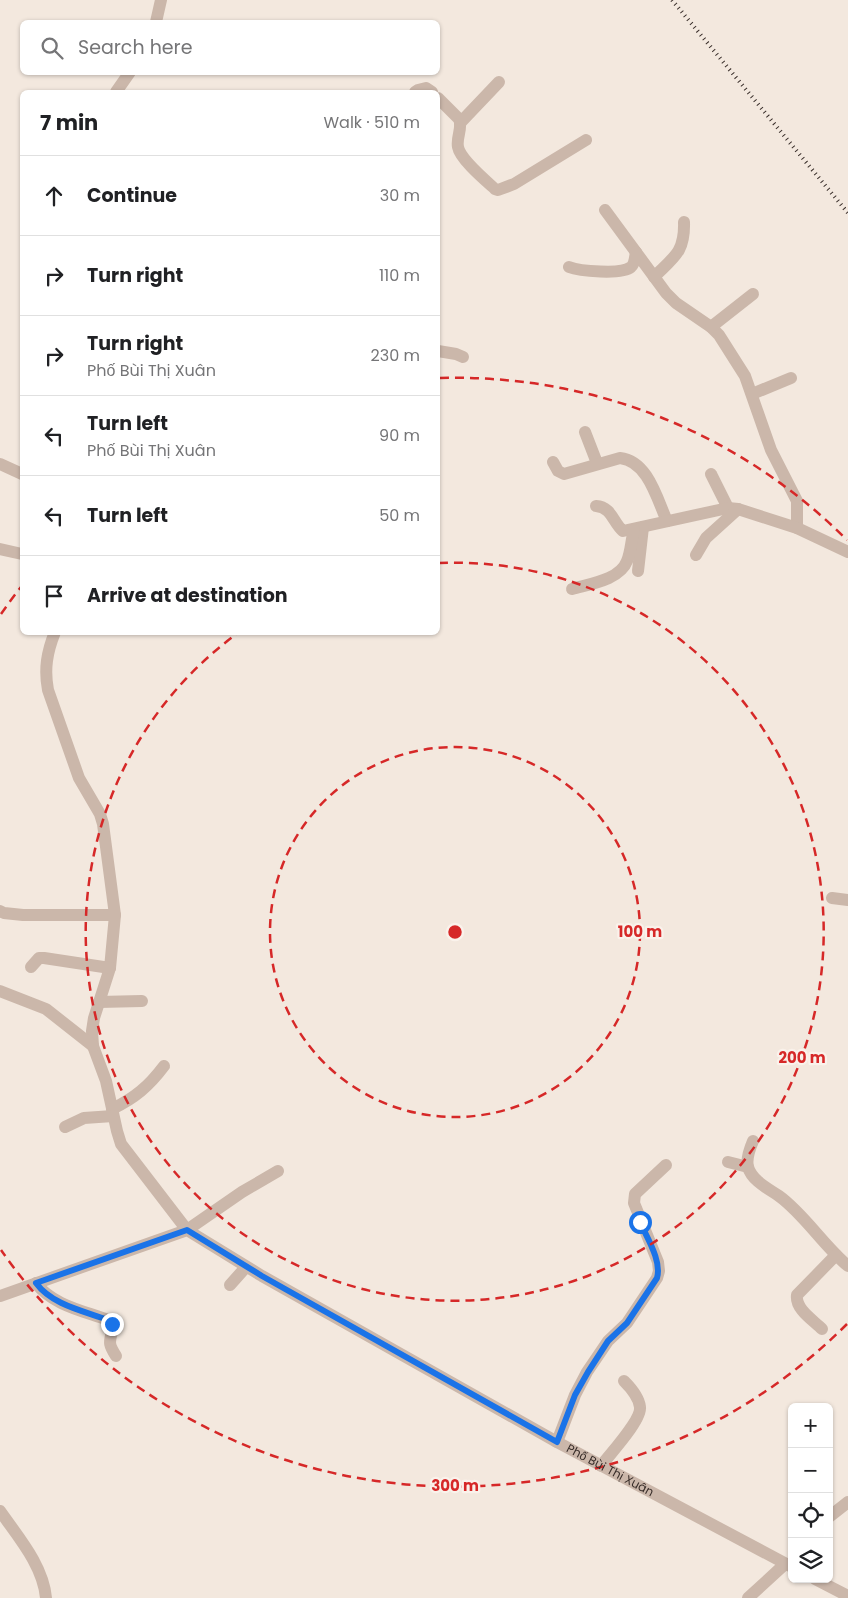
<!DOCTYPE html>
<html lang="en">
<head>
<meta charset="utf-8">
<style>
  body { margin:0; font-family:Poppins,sans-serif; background:#f2f2f2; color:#202124 }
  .controls { position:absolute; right:15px; bottom:15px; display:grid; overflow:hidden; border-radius:8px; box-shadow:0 1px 4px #0004 }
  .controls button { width:45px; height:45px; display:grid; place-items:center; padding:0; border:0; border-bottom:1px solid #e0e0e0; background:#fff; color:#202124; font:25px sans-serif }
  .stop { position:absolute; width:15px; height:15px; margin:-11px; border:4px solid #1a73e8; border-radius:50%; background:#fff }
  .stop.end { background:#1a73e8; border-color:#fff; box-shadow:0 1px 5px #0008 }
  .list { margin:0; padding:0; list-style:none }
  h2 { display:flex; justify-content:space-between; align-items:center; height:65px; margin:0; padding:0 20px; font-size:21px }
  h2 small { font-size:16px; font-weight:400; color:#757577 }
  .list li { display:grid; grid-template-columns:32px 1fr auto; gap:15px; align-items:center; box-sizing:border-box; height:80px; padding:0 20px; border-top:1px solid #e0e0e0 }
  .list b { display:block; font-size:19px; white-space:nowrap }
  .list p { margin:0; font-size:16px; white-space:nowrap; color:#757577 }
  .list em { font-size:16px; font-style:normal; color:#757577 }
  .icon { flex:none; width:28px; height:28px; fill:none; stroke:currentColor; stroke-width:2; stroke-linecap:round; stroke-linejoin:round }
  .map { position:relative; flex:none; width:848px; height:1598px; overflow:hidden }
  .search { position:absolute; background:#fff; box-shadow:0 1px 4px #0004; left:20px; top:20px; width:420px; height:55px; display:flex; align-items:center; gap:12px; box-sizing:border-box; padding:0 18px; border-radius:8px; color:#757577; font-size:19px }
  .panel { position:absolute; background:#fff; box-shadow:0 1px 4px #0004; left:20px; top:90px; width:420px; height:545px; border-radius:8px }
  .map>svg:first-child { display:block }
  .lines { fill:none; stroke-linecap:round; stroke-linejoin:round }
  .minor { stroke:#cbb7aa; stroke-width:12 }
  .rail { stroke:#382d29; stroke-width:4; stroke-dasharray:1 4; stroke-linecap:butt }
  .route { stroke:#1a73e8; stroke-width:6 }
  .ring { fill:none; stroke:#d62828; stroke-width:2.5; stroke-dasharray:9 6 }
  .labels { text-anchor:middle; stroke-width:4.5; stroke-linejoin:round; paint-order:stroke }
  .street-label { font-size:12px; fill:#382d29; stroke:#faf2eb }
  .centre { fill:#d62828; stroke:#faf2eb; stroke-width:2.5 }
  .ring-label { font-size:15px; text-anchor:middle; font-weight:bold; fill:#d62828; stroke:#faf2eb; stroke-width:4.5; stroke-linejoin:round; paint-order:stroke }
</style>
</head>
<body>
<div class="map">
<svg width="848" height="1598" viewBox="0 0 848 1598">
  <rect width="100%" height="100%" fill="#f3e8de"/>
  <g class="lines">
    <g class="minor">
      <polyline points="156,22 161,0"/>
      <polyline points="116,92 130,72"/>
      <polyline points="415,92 418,90 426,88 432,92"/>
      <path d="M438,98L459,119C463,128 456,137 458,147C460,159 485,180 495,189L498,190L514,184L586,140"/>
      <polyline points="460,123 499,82"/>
      <polyline points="605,210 666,293 676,303 711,327 719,335 745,376 771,450 797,501 797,528"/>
      <path d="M569,267C579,271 622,275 631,267C635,264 635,256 636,252"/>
      <path d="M654,277C674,257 685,252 684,222"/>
      <polyline points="711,327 753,294"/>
      <polyline points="438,351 456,354 463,357"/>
      <polyline points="752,394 791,378"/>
      <polyline points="585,432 597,463"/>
      <path d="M553,462L558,471L564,474L620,458C648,461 657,499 667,521"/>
      <polyline points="0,464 22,474"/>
      <polyline points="711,474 728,508"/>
      <path d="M596,506C612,507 613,523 623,531L728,508L738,509L797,528L848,552"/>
      <polyline points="0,549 22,554"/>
      <polyline points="696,555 706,538 738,509"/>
      <polyline points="638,571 643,527"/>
      <path d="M572,589C589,584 620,580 627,561C631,552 631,540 634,530"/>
      <path d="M55,632C47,652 44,669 48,690L79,778L100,814L103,824L115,915L110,968L94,1018L92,1031L93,1046L106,1081L117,1131L121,1144L187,1230L242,1192L278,1171"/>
      <polyline points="832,898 848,900"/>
      <polyline points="0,911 4,913 23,915 115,915"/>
      <polyline points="31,967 39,958 44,958 110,968"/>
      <polyline points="0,991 46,1009 93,1046"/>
      <polyline points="99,1002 142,1001"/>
      <path d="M112,1109C135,1098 149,1086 164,1066"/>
      <polyline points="65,1127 84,1118 113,1116"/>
      <path d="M753,1141C750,1148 746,1159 748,1167C752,1181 769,1189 779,1196C804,1214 823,1245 848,1266"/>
      <polyline points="728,1162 748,1167"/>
      <path d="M36,1283C52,1305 84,1311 108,1320L113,1327C110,1342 107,1342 116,1356"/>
      <polyline points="230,1285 246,1267"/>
      <path id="s1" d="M0,1296L187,1230L262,1276L557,1442L792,1567"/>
      <path d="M822,1329C813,1320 795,1309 797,1295L836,1255"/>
      <polyline points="557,1442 575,1395 587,1372 608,1341 627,1323 657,1278 659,1271 658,1262 634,1203 635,1194 666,1165"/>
      <path d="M601,1466C609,1455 642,1420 640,1407C639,1398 630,1387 624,1381"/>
      <path d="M0,1511C18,1537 43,1565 46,1598"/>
      <polyline points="829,1517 848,1502"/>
      <polyline points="815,1579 848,1596"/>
      <polyline points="748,1598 785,1564"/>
    </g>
    <polyline class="rail" points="672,0 848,213"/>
  </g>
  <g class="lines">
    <path class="route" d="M112,1324L108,1320C84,1311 52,1305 36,1283L187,1230L262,1276L557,1442L575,1395L588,1372L608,1341L627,1323L657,1278C662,1261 647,1238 640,1222"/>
  </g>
  <g class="ring">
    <circle cx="455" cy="932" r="185"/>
    <path d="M439 563A369 369 0 1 1 238 633"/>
    <path d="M847 1324A554 554 0 0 1 1 1250M1 614A554 554 0 0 1 21 587M440 378A554 554 0 0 1 847 540"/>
  </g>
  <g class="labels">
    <g class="street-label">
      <text dy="4" stroke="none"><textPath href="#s1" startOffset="685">Phố Bùi Thị Xuân</textPath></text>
    </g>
  </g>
  <circle cx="455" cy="932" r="8" class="centre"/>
  <g class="ring-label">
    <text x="640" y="937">100 m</text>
    <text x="802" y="1063">200 m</text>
    <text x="455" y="1491">300 m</text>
  </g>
</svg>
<div class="controls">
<button>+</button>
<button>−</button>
<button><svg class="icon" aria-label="locate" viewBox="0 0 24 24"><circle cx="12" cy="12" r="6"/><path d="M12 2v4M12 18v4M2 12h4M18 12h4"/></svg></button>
<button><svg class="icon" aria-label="layers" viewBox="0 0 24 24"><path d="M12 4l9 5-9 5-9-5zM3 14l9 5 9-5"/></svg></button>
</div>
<div class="stop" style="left:640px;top:1222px"></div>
<div class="stop end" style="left:112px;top:1324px"></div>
<div class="search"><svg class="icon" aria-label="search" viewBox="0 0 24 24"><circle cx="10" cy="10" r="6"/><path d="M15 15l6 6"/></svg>Search here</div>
<section class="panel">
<h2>7 min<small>Walk · 510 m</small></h2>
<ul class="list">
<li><svg class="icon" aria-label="ahead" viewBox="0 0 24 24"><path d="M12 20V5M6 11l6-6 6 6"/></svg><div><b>Continue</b></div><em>30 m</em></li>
<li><svg class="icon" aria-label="right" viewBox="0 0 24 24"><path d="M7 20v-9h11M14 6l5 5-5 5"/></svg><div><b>Turn right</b></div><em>110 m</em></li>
<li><svg class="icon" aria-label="right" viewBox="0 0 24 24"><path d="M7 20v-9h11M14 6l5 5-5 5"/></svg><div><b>Turn right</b><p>Phố Bùi Thị Xuân</p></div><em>230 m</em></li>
<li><svg class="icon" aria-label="left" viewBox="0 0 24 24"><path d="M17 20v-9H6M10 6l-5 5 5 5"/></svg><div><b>Turn left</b><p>Phố Bùi Thị Xuân</p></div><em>90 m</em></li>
<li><svg class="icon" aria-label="left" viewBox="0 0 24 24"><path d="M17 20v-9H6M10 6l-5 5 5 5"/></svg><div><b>Turn left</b></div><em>50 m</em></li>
<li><svg class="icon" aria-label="arrive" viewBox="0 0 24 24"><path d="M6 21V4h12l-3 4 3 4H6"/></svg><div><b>Arrive at destination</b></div></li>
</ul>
</section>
</div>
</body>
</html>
